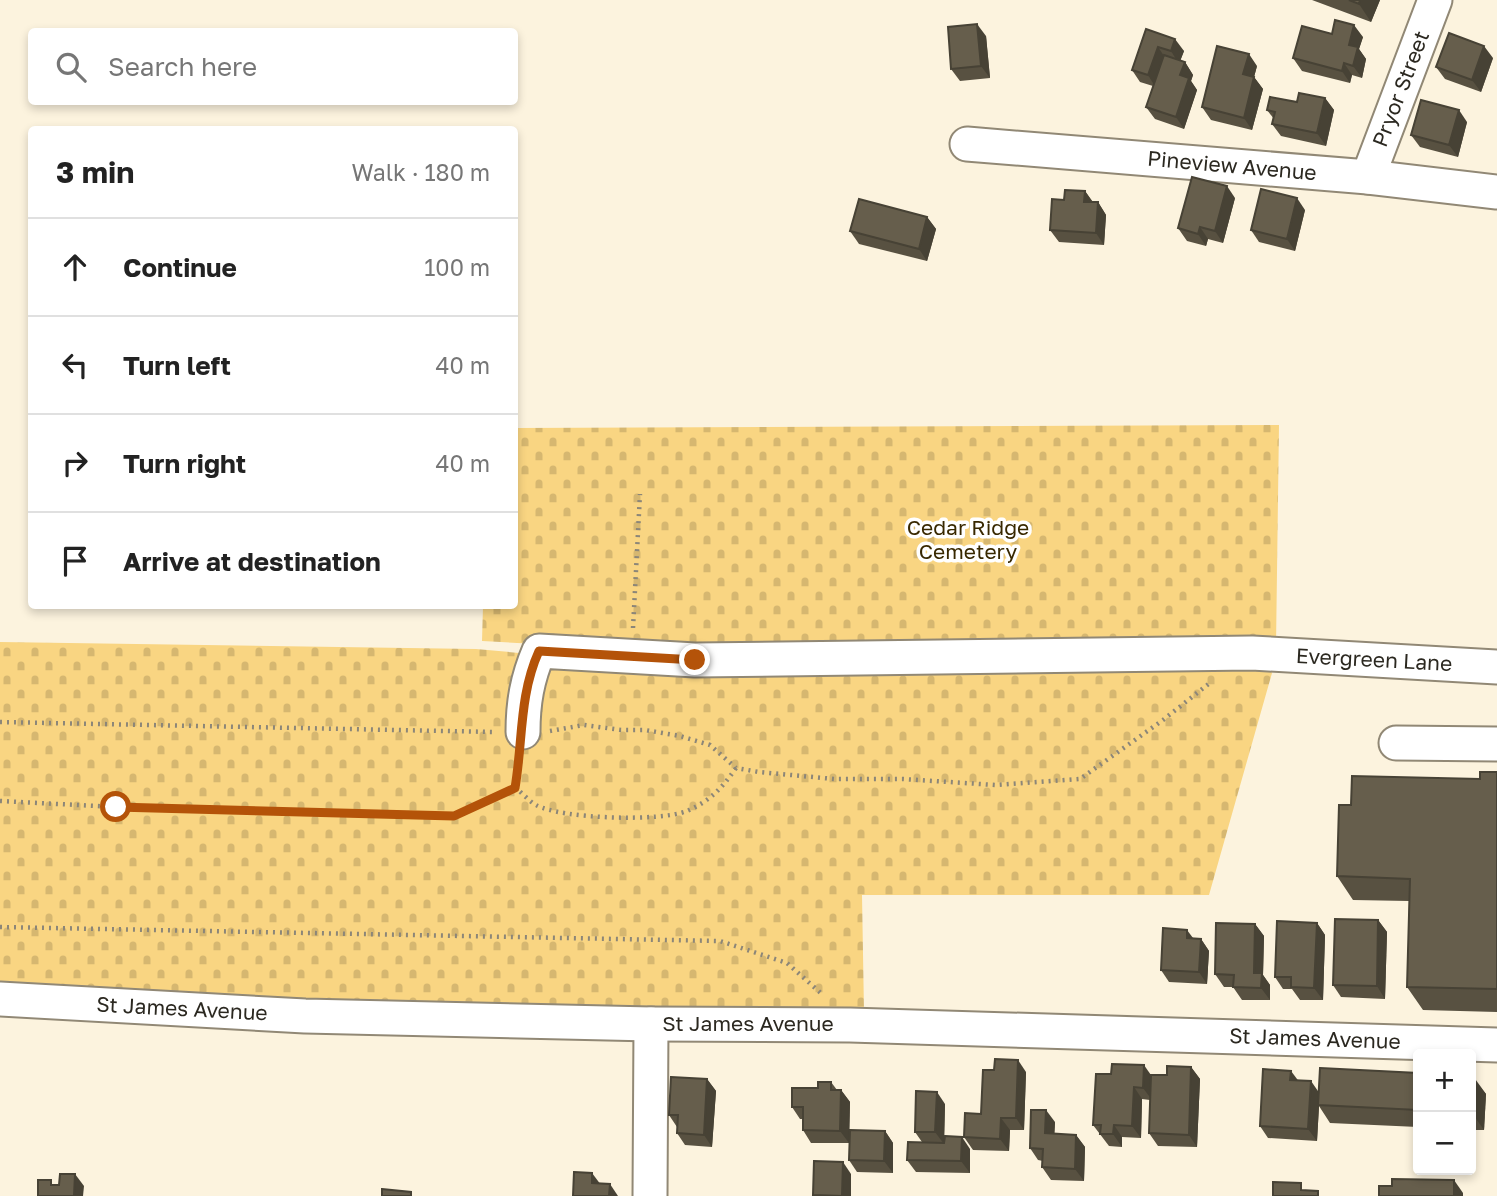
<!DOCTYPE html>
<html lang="en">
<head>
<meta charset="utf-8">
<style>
  body { margin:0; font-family:"Golos Text",sans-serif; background:#f6f6f6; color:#222 }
  .controls { position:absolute; right:21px; bottom:21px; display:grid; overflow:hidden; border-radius:7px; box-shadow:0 4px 10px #0003 }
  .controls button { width:63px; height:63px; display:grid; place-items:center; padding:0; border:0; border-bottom:2px solid #e0e0e0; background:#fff; color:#222; font:35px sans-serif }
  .stop { position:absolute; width:21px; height:21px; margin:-16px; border:5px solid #b45309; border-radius:50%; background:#fff }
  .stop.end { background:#b45309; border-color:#fff; box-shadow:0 2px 7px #0008 }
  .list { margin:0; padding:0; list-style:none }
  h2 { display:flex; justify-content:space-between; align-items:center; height:91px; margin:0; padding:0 28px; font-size:30px }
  h2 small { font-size:23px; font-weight:400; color:#767676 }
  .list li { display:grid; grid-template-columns:46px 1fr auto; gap:21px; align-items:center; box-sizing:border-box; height:98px; padding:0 28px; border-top:2px solid #e0e0e0 }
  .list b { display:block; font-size:26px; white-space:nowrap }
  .list em { font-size:23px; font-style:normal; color:#767676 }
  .icon { flex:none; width:38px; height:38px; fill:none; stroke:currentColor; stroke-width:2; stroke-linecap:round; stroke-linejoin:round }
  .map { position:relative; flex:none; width:1497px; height:1196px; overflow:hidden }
  .search { position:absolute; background:#fff; box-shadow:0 4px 10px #0003; left:28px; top:28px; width:490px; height:77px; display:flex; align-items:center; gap:18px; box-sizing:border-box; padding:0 24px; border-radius:7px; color:#767676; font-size:26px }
  .panel { position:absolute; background:#fff; box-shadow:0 4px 10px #0003; left:28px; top:126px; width:490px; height:483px; border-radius:7px }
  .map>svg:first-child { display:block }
  .cemetery { fill:url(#cemetery-stones) }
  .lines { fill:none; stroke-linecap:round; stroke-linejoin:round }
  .minor-casing { stroke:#918875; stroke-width:37 }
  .path { stroke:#8c8678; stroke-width:4.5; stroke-dasharray:2 5; stroke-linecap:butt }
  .minor { stroke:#fff; stroke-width:33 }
  .wall { fill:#585141 }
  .shaded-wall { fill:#474235 }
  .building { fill:#665e4c; stroke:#474235; stroke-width:2 }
  .route { stroke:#b45309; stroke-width:9 }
  .labels { text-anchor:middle; stroke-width:7; stroke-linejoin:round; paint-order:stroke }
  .street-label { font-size:21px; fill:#2b2820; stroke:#fff }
  .park-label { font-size:21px; fill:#382800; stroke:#fff }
</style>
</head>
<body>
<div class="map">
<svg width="1497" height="1196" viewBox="0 0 1497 1196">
  <defs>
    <pattern id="cemetery-stones" width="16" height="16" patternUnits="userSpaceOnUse" patternTransform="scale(1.75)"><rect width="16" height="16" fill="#f9d582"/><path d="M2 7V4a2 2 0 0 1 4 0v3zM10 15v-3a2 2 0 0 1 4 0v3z" fill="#d6b770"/></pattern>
  </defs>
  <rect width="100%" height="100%" fill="#fcf3de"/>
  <g class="cemetery">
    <polygon points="1279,425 1276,646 700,653 482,641 483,606 514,606 515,428"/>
    <polygon points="0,642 476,649 696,669 1274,666 1209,895 862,895 864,1012 247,1000 0,988"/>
  </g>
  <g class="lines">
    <defs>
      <g id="minor">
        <polyline points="967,144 1368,177 1497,192"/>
        <polyline points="1368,177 1435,0"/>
        <path d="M523,732C523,703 527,679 539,651L695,660L1252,653L1497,667"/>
        <polyline points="1396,743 1497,744"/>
        <polyline points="0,999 305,1016 651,1024 850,1025 1497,1045"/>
        <polyline points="650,1196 651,1024"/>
      </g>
    </defs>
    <use href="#minor" class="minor-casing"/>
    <g class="path">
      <polyline points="633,628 640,494"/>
      <polyline points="0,722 495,732"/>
      <polyline points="550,731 584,725 621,730 645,730 680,736 710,745 736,768 759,772 834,779 903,779 995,785 1080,779 1163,720 1211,682"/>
      <path d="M515,787C522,793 529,801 536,805C561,819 660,822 687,811C710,801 722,788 736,768"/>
      <polyline points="0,801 116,807 454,816 515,787 521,758"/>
      <polyline points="0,927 720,941 787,963 823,995"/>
    </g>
    <use href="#minor" class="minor"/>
  </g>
  <g class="wall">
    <polygon points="1312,0 1380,0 1371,22"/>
    <polygon points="1146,29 1184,51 1180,61 1185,62 1193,75 1191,81 1197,90 1184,129 1155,119 1146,107 1153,86 1140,82 1132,70"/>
    <polygon points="1332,34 1363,37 1359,49 1366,59 1362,78 1352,75 1350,83 1302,71 1293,58"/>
    <polygon points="986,36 990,78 960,81 951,69"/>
    <polygon points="1493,58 1481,92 1445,79 1436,67"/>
    <polygon points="1257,66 1254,77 1263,89 1252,130 1211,120 1202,107"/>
    <polygon points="1325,98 1334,110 1326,146 1281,136 1272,124 1274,119 1267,110 1297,102"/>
    <polygon points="1467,122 1458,157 1420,147 1411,135"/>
    <polygon points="1085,191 1093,202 1098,202 1106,215 1104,245 1059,242 1050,230 1064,200"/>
    <polygon points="1235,198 1223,243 1208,239 1206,246 1187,241 1178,228"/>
    <polygon points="1305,210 1295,251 1259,242 1251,230"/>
    <polygon points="927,217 936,229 927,261 859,244 850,231"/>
    <polygon points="1497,772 1497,1012 1423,1010 1407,987 1409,901 1353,900 1337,876 1351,805 1480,779"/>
    <polygon points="1378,920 1387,932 1385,999 1341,997 1333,985"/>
    <polygon points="1317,923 1325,935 1323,1000 1300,1000 1292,989 1283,989 1275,977"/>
    <polygon points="1255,924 1264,936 1263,975 1270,985 1270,1000 1242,1000 1233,987 1224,987 1215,974"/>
    <polygon points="1201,939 1209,951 1207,984 1169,982 1161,970"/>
    <polygon points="1191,1067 1200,1079 1197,1147 1158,1146 1149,1133 1150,1100 1142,1099 1141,1138 1122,1137 1122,1147 1109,1146 1093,1125 1096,1074 1167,1075"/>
    <polygon points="1026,1072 1024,1130 1010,1130 1009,1151 973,1150 964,1137 981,1114"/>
    <polygon points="1418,1073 1418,1127 1330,1123 1319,1106 1317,1141 1268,1138 1260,1126 1298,1081 1318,1092"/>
    <polygon points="1471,1076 1486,1094 1484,1130 1471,1130"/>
    <polygon points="707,1079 716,1091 712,1147 685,1145 677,1133 677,1127 669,1115"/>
    <polygon points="831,1082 837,1090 841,1090 850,1102 849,1143 811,1143 803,1130 803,1119 800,1119 792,1107 818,1088"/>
    <polygon points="945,1104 944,1143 970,1149 970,1173 916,1172 907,1160 922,1142 915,1132"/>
    <polygon points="1055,1122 1054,1134 1076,1135 1085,1147 1084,1181 1051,1180 1042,1167 1043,1161 1038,1160 1030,1148"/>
    <polygon points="885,1131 893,1143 893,1173 857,1172 849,1160"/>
  </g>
  <g class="shaded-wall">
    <polygon points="1360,0 1380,0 1371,22 1359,4"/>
    <polygon points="977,24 986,36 990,78 981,66"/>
    <polygon points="1354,25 1363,37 1359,49 1366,59 1362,78 1353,66 1349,45"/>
    <polygon points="1175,39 1184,51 1179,64 1171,51"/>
    <polygon points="1484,46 1493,58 1481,92 1472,80"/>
    <polygon points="1158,47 1166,59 1156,88 1148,75"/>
    <polygon points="1249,54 1257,66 1254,77 1263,89 1252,130 1244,118 1243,74"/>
    <polygon points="1185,62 1193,75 1191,81 1197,90 1184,129 1176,117 1180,75"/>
    <polygon points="1344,63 1352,75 1350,83 1342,71"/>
    <polygon points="1325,98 1334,110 1326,146 1317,133"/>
    <polygon points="1459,110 1467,122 1458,157 1449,145"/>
    <polygon points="1227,186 1235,198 1223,243 1215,231"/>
    <polygon points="1085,191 1093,203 1084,202"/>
    <polygon points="1297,198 1305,210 1295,251 1287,239"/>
    <polygon points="1098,202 1106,215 1104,245 1096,233"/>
    <polygon points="927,217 936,229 927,261 919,249"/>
    <polygon points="1200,227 1208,239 1206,246 1198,234"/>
    <polygon points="1378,920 1387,932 1385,999 1377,986"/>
    <polygon points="1317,923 1325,935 1323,1000 1314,988"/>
    <polygon points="1255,924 1264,936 1263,975 1270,985 1270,1000 1261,988 1254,973"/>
    <polygon points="1187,930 1196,942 1187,938"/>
    <polygon points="1201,939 1209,951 1207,984 1199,972"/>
    <polygon points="1018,1060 1026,1072 1024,1130 1016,1118"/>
    <polygon points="1144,1065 1153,1078 1152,1100 1143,1088"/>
    <polygon points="1191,1067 1200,1079 1197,1147 1189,1135"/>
    <polygon points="1291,1071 1300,1083 1290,1080"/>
    <polygon points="1473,1076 1486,1094 1484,1130 1472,1113"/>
    <polygon points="707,1079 716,1091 712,1147 704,1135"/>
    <polygon points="1311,1081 1320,1094 1318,1105 1319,1106 1317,1141 1308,1129"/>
    <polygon points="1134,1087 1142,1099 1141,1138 1132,1126"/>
    <polygon points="841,1090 850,1102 849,1143 840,1131"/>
    <polygon points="937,1092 945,1104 944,1144 935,1132"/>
    <polygon points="1046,1110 1055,1122 1054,1146 1045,1133"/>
    <polygon points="1001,1118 1010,1130 1009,1151 1000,1139"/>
    <polygon points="1114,1125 1122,1137 1122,1147 1113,1134"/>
    <polygon points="885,1131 893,1143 893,1173 884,1161"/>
    <polygon points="1076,1135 1085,1147 1084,1181 1075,1169"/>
    <polygon points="962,1137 970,1149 970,1173 961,1161"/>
    <polygon points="843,1162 851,1174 851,1196 842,1196"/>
    <polygon points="592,1173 601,1185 592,1183"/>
    <polygon points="75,1174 84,1186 83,1196 74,1196"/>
    <polygon points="1454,1180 1463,1193 1463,1196 1454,1196"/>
    <polygon points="610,1184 618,1196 609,1196"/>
  </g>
  <g class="building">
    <polygon points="1349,0 1360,0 1359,4"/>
    <polygon points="1335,20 1354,25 1349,45 1358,47 1353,66 1344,63 1342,71 1293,58 1302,26 1332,34"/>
    <polygon points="977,24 981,66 951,69 948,27"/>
    <polygon points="1146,29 1175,39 1171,51 1158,47 1148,75 1132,70"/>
    <polygon points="1449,33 1484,46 1472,80 1436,67"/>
    <polygon points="1217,46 1249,54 1243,74 1254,77 1244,118 1202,107"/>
    <polygon points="1164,55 1185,62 1180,75 1189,78 1176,117 1146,107"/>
    <polygon points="1299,93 1325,98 1317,133 1272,124 1275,112 1267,110 1270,97 1297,102"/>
    <polygon points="1421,100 1459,110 1449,145 1411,135"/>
    <polygon points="1192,177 1227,186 1215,231 1200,227 1198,234 1178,228"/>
    <polygon points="1261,189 1297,198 1287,239 1251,230"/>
    <polygon points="1065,190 1085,191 1084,202 1098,202 1096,233 1050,230 1052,199 1064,200"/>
    <polygon points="859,199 927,217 919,249 850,231"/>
    <polygon points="1480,772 1497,772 1497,989 1407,987 1410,879 1337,876 1339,805 1351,805 1352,776 1480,779"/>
    <polygon points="1335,919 1378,920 1377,986 1333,985"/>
    <polygon points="1277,921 1317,923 1314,988 1291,987 1291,977 1275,977"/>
    <polygon points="1216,923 1255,924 1254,973 1262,973 1261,988 1233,987 1234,975 1215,974"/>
    <polygon points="1163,928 1187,930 1187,938 1201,939 1199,972 1161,970"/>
    <polygon points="995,1059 1018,1060 1016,1118 1001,1118 1000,1139 964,1137 965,1113 981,1114 983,1070 994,1070"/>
    <polygon points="1112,1064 1144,1065 1143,1088 1134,1087 1132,1126 1114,1125 1113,1134 1100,1134 1101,1125 1093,1125 1096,1074 1111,1074"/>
    <polygon points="1167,1066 1191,1067 1189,1135 1149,1133 1151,1075 1167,1075"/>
    <polygon points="1320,1068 1418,1073 1418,1110 1318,1105"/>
    <polygon points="1263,1069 1291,1071 1290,1080 1311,1081 1308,1129 1260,1126"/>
    <polygon points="1471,1076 1473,1076 1472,1113 1471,1112"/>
    <polygon points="671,1077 707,1079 704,1135 677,1133 678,1115 669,1115"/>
    <polygon points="818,1082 831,1082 831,1090 841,1090 840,1131 803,1130 803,1107 792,1107 792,1088 818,1088"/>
    <polygon points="916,1091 937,1092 935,1132 915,1132"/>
    <polygon points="1031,1110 1046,1110 1045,1133 1076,1135 1075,1169 1042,1167 1043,1149 1030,1148"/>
    <polygon points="850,1130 885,1131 884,1161 849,1160"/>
    <polygon points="945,1136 962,1137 961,1161 907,1160 908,1142 944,1143"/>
    <polygon points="814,1161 843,1162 842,1196 813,1195"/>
    <polygon points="574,1172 592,1173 592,1183 610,1184 609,1196 573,1196"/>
    <polygon points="60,1174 75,1174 74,1196 38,1196 38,1180 51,1180 51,1185 59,1185"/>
    <polygon points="1392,1179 1454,1180 1454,1196 1379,1196 1379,1186 1392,1186"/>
    <polygon points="1273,1182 1301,1183 1301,1190 1318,1191 1318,1196 1273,1196"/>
    <polygon points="382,1189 411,1192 411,1196 382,1196"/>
  </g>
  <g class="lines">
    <path class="route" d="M116,807L454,816L515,788C523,741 519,695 539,651L695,660"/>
  </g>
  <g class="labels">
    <g class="street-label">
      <text transform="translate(1401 89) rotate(-69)" y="7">Pryor Street</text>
      <text transform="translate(1232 166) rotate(5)" y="7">Pineview Avenue</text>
      <text transform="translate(1374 660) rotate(3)" y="7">Evergreen Lane</text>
      <text transform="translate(182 1009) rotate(3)" y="7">St James Avenue</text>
      <text x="748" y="1031">St James Avenue</text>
      <text transform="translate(1315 1039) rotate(2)" y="7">St James Avenue</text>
    </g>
    <g class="park-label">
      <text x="968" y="535">Cedar Ridge<tspan x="968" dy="24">Cemetery</tspan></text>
    </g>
  </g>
</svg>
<div class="controls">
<button>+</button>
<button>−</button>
</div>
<div class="stop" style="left:116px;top:807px"></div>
<div class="stop end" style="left:695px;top:660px"></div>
<div class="search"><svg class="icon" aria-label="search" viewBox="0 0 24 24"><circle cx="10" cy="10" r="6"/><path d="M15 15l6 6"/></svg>Search here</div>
<section class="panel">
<h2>3 min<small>Walk · 180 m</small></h2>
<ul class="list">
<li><svg class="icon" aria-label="ahead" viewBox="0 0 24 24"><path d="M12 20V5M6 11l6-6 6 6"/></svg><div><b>Continue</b></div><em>100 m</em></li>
<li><svg class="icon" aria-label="left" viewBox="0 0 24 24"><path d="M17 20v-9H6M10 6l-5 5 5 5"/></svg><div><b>Turn left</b></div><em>40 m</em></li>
<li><svg class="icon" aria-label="right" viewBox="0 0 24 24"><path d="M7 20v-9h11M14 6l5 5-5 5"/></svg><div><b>Turn right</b></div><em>40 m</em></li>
<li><svg class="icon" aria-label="arrive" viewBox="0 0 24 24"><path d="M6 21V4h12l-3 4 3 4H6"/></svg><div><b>Arrive at destination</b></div></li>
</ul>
</section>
</div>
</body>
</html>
